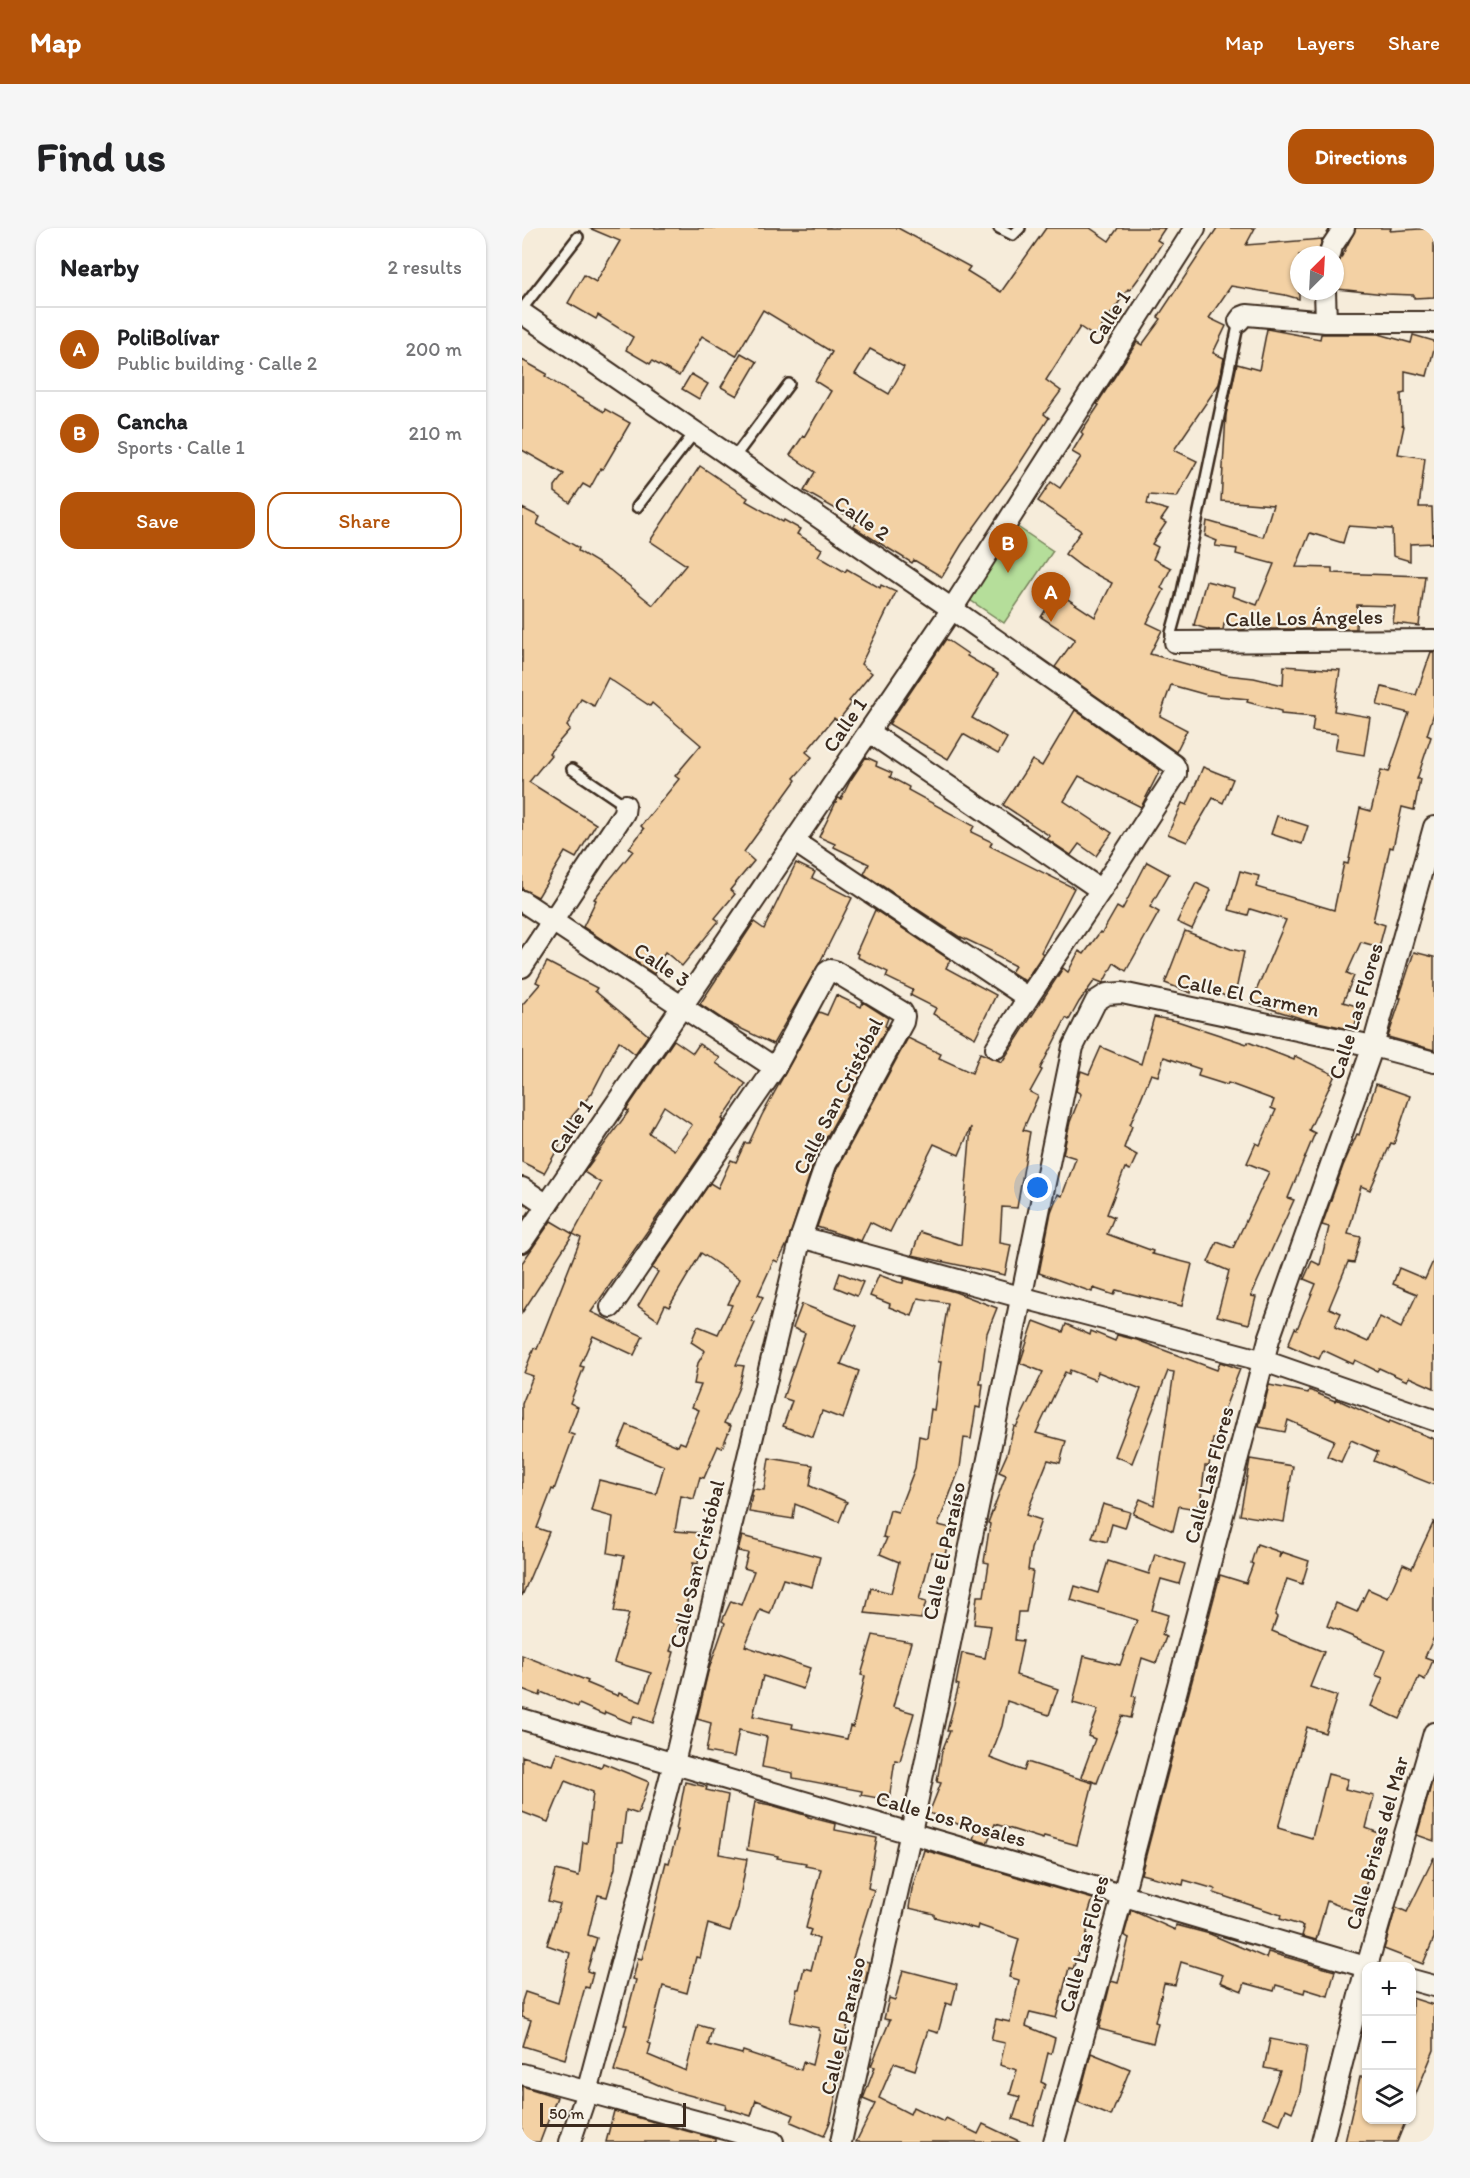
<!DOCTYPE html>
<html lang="en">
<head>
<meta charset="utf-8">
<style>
  body { margin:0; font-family:Itim,sans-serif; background:#f6f6f6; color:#202124 }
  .controls { position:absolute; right:18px; bottom:18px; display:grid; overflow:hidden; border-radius:12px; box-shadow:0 2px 4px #0004 }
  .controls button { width:54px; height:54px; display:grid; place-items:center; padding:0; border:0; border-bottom:2px solid #e0e0e0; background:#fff; color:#202124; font:30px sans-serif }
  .compass { position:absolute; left:768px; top:18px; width:54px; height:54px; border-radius:50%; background:#fff; box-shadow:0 2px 4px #0004; rotate:24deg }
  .scale { position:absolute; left:18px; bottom:15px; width:146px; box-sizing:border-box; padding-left:6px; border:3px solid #3b2a1e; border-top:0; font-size:16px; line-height:21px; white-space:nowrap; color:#3b2a1e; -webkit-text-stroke:4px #f7f3e8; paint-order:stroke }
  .you { position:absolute; left:516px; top:960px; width:21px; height:21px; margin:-15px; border:4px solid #fff; border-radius:50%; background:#1a73e8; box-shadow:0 0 0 9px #1a73e833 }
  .badge { display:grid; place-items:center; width:39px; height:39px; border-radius:50%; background:#b45309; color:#fff; font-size:20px; font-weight:700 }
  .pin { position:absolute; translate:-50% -50px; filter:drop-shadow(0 2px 3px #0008) }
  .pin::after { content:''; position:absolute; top:32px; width:21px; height:18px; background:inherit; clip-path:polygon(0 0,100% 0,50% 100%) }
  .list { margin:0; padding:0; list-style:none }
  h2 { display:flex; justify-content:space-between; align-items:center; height:78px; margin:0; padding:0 24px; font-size:26px }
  h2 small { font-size:20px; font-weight:400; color:#757577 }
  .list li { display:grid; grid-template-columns:39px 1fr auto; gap:18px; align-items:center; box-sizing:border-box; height:84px; padding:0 24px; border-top:2px solid #e0e0e0 }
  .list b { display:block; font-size:22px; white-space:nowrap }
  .list p { margin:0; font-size:20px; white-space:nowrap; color:#757577 }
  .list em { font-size:20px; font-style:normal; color:#757577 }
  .actions { display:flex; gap:12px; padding:18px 24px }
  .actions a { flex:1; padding:14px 0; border:2px solid #b45309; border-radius:18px; text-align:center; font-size:21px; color:#b45309 }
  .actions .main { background:#b45309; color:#fff }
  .icon { flex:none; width:33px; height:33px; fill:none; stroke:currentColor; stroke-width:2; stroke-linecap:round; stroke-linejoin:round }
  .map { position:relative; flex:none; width:912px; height:1914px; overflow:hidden; border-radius:18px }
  header { display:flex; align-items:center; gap:36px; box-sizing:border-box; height:84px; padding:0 30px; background:#b45309; color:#fff }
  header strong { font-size:28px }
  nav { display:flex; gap:33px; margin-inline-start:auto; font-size:21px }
  .intro { display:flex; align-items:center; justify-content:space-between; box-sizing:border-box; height:144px; padding:0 36px }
  h1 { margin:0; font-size:42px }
  .button { padding:15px 27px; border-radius:18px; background:#b45309; color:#fff; font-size:21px; font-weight:700 }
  main { display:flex; gap:36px; padding:0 36px }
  aside { flex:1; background:#fff; border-radius:18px; box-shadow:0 2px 4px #0004 }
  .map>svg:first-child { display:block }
  .green { fill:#b5de9a; stroke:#78845c; stroke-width:1.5 }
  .building { fill:#f3d1a4; stroke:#3b2a1e; stroke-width:1.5; fill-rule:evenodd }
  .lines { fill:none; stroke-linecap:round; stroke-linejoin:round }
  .lane-casing { stroke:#3b2a1e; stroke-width:14 }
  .street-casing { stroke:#3b2a1e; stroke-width:24 }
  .lane { stroke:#f7f3e8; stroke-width:9 }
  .street { stroke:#f7f3e8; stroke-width:20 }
  .labels { text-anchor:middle; stroke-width:4.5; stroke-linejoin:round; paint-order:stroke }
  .street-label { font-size:21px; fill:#3b2a1e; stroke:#f7f3e8 }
</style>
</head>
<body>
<header>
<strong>Map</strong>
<nav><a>Map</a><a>Layers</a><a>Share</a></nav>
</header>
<div class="intro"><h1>Find us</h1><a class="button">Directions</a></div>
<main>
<aside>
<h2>Nearby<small>2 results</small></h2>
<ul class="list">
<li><span class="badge">A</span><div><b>PoliBolívar</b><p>Public building · Calle 2</p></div><em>200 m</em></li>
<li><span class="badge">B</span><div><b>Cancha</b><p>Sports · Calle 1</p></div><em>210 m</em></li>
</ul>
<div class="actions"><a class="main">Save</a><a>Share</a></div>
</aside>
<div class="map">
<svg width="912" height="1914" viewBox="0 0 912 1914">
  <rect width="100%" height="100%" fill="#f6ecda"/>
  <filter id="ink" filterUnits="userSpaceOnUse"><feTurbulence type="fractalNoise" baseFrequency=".0167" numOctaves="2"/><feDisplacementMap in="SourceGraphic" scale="12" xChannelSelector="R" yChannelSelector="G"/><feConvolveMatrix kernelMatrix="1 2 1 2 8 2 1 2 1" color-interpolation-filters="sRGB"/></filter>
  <g filter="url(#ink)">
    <polygon class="green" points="491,296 531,323 482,395 442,368"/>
    <g class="building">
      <path d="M67,0H376L448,39L445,43L479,64L524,0H568L587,13L596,0H643L635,12L640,15L622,43L608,62L606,61L573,109L558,99L524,152L539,163L522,186L527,190L494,241L440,316L420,349L392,332L390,335L343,306L332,299L335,293L282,263L293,244L268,227L281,208L282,209L309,163L293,153L310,124L241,82L214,128L180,108L157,148L130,133L128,136L104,122L111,109L76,87L74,91L46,75L62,47L74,54L98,13ZM348,121L382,139L367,166L333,146Z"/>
      <polygon points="695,0 733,0 724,17 800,11 796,27 777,27 777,71 763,67 709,58 687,90 704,98 691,125 702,130 697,156 652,222 675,233 655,269 627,267 625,276 646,282 639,292 644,295 630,316 636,319 631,331 649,340 639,360 642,362 625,395 640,402 628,426 705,447 732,450 761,457 762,438 818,442 812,483 848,489 842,527 813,522 816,506 790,503 792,489 759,486 759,483 725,474 726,471 685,467 649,457 638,488 665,502 654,524 533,439 553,411 519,389 535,364 573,389 590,355 560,339 543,326 559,303 516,273 529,254 538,260 559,229 550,224 561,206 559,204 577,177 575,176 615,114 620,117 639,91 636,89"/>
      <polygon points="834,0 869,0 868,3 912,0 912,69 892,70 892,67 863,66 815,61 816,36"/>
      <polygon points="745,101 798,111 799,106 857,106 889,115 891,107 912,113 912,121 905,148 883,143 883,165 879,166 880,197 882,198 876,226 903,230 897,279 910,279 911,315 888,316 888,333 871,328 870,301 826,298 821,315 788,305 774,339 810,340 810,345 903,348 897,398 871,395 873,378 835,377 834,401 738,401 725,396 723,401 717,402 702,396 701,402 688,402 672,397 684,353 712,360 710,368 735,377 752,336 714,326 715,321 693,318 695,313 683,308 685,293 741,309 751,277 699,273 704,187 715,136 737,142"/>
      <polygon points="219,125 235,134 215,168 199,159"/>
      <polygon points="0,132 25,146 23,148 44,162 82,184 83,181 108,195 81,241 79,240 68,260 61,256 48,275 33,264 33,258 42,246 0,222"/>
      <polygon points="169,146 186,156 177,171 160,161"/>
      <polygon points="178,238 226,270 224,273 261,294 262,292 278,301 275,306 300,321 296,328 323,344 325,341 358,360 359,357 374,364 339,436 350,445 327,473 330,475 316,493 312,490 284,524 290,529 272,550 274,552 222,624 232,633 208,662 213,666 193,690 197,693 160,738 143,724 132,746 61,699 74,672 72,671 111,623 107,620 122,601 119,598 157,551 153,548 179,517 130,475 128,478 86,450 72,478 59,471 45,498 48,501 27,525 29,527 7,554 74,596 54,630 43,624 16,669 0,661 0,280 18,289 15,296 57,320 56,323 88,342 131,377 164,337 128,313"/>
      <polygon points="424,411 446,426 445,428 476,446 450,490 485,510 476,526 441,506 426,531 367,496"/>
      <polygon points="909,424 912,424 912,485 905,507 909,509 895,551 898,551 892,582 880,579 871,620 868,619 851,693 863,697 857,719 839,714 825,745 832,748 821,774 838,779 832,802 782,791 729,775 764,692 728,681 726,687 707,682 718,643 737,648 734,659 812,682 822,635 826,636 838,580 849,583 859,542 867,544 887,485 855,477 860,459 894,467"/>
      <polygon points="553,482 638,542 619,579 557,548 542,573 590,605 574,628 557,616 549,627 525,611 528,608 481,577 510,532 520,538"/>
      <polygon points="344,529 355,534 354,538 370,545 368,549 387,559 386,562 452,598 449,604 470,614 468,618 552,660 519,724 521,726 503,753 489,744 493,738 472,727 473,725 439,709 439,710 342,646 347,636 312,619 313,616 297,609 315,572 316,570 319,571 328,553"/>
      <polygon points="681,539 711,551 701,575 691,570 665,614 646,606 660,575 665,577"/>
      <polygon points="755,588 786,598 780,616 749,606"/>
      <polygon points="625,634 647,646 628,679 637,684 604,743 592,735 581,755 573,752 557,774 547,792 544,790 518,841 520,842 508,864 516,868 501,902 508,904 495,980 480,979 478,1015 489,1017 483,1047 390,1027 398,1004 439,1017 449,899 437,927 412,916 368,1004 348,994 339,1013 295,999 315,941 386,810 419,826 417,830 450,845 458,825 480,834 541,740 546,744 557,723 562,726 578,704 580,705 595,679 600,682"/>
      <polygon points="274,635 293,644 290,650 330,670 298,734 251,816 205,794 178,776 232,694 242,701"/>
      <polygon points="674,655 689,662 670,701 655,694"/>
      <polygon points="353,682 428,732 424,740 474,767 453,810 411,786 414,780 388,767 391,762 364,749 366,744 335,729 336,726 334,725"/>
      <polygon points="663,703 709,721 722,724 712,772 701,767 670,760 669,765 643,755"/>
      <polygon points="892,724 912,729 912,822 866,809 879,770 877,770"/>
      <polygon points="25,734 75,760 73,763 126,807 113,826 97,813 70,865 46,893 50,895 22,945 0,934 0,777 18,756 14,754"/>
      <polygon points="314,767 339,779 341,774 366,790 363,798 365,799 293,930 266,1014 256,1034 252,1032 236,1067 241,1069 230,1093 233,1095 214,1137 222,1138 217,1159 202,1195 209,1198 200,1220 196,1218 182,1250 178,1249 172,1271 159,1268 153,1303 179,1305 176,1336 171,1335 162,1394 158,1394 148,1423 152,1424 131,1495 112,1488 109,1495 83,1484 82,1487 57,1476 56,1479 19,1464 18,1468 0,1461 0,1427 66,1453 65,1455 96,1468 97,1465 119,1474 129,1445 92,1434 107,1386 92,1384 102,1328 86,1325 91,1289 69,1283 77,1252 134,1266 142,1238 96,1219 105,1197 156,1218 158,1214 163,1216 177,1182 170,1179 179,1157 172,1156 176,1135 183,1123 169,1114 176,1098 196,1106 210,1077 206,1076 218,1051 179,1025 147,1079 143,1077 136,1092 116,1078 136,1044 130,1040 188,955 196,960 209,932 214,934 223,915 227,915 240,887 297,784 305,787"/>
      <polygon points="632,789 655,793 725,816 726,814 772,832 773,828 813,847 787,902 793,905 766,970 772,972 729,1068 734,1069 727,1096 695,1088 707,1043 686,1034 695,1014 711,1020 747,944 725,935 734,915 738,917 754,882 749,880 752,872 706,855 705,857 676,848 678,841 642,829 636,848 629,846 608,897 610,898 602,920 615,927 608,942 603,940 585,986 592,989 585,1006 631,1023 630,1026 670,1036 660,1078 594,1062 592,1067 571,1060 570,1064 517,1045 529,984 536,966 540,968 554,930 541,926 548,894 559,866 554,863 559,843 567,846 579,819 619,836"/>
      <path d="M152,812L171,825L177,816L198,830L194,835L224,856L200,891L202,892L191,909L69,1084L121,1108L112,1127L71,1108L58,1138L62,1139L48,1175L56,1179L46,1205L52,1207L32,1262L30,1261L15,1300L27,1304L0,1368V1176L11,1148L2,1145L12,1120L15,1121L59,1010L51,1006L79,955L62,944L107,883L104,882ZM142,878L170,897L152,922L127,905Z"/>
      <polygon points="854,856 888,868 872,916 869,915 848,962 839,958 826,1006 839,1009 832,1035 826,1034 807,1080 819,1085 813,1099 846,1114 858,1089 879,1100 895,1066 871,1056 877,1040 903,1051 912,1031 912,1160 887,1149 885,1153 857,1140 855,1143 833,1132 831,1136 801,1122 797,1131 766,1117 773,1100 775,1101 794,1056 782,1051 790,1033 798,1037 807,999 800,997 821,938 835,906 837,907"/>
      <polygon points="29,993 51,1006 0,1085 0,1035"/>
      <polygon points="318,1045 341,1054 335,1068 313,1059"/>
      <polygon points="357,1047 376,1054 381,1055 382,1050 433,1064 475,1080 465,1105 458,1156 461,1156 458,1180 454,1179 449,1211 442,1210 438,1240 416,1297 429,1300 423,1327 410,1324 397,1372 404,1374 399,1391 343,1385 349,1360 369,1365 377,1334 358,1326 365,1310 361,1309 368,1282 376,1284 393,1240 397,1208 405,1210 409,1181 412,1182 419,1134 416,1134 426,1075 396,1070 390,1088 367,1079 368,1076 348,1068"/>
      <polygon points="280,1076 335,1098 319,1136 337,1143 321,1191 300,1183 291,1209 261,1198 270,1173 261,1170 283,1105 271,1100"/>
      <polygon points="512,1093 541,1104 544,1096 568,1107 569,1103 593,1113 595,1107 615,1112 695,1142 698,1134 718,1141 697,1195 695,1211 691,1211 687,1238 683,1238 679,1269 674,1281 657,1278 651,1303 611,1286 618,1271 632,1277 652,1144 646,1143 610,1235 593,1228 619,1161 576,1144 573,1152 548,1142 547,1146 543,1144 514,1205 544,1213 538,1235 526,1232 504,1287 519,1292 509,1321 506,1342 511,1343 504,1384 496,1384 493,1412 501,1413 494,1447 536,1461 527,1487 485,1473 480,1498 468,1530 502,1543 505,1534 571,1555 555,1617 522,1608 521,1611 473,1596 465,1615 451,1611 454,1603 407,1585 419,1555 415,1554 420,1523 428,1503 425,1503 437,1457 434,1456 440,1425 463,1430 469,1398 452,1396 455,1368 462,1368 467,1335 462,1334 468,1296 466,1295 484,1247 477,1244 485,1226 492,1198 494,1199 521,1144 498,1135"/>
      <polygon points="747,1157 786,1165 787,1162 813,1173 814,1171 867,1195 868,1193 912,1211 912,1257 852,1233 856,1224 829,1212 819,1234 805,1228 812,1212 766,1192 763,1204 737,1199"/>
      <polygon points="247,1230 291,1237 288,1258 325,1274 317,1294 273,1276 271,1291 227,1284 231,1261 242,1262"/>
      <polygon points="728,1231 771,1238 762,1294 718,1287"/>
      <polygon points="581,1276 608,1284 603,1300 590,1296 585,1314 570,1310"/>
      <polygon points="912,1293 912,1409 903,1429 911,1432 903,1452 897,1449 878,1491 849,1478 861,1450 853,1447 863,1422 805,1398 814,1375 835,1384 846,1361 866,1370 881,1336 890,1340"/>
      <polygon points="220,1308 298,1329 290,1359 261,1351 248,1386 238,1382 223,1418 288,1440 281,1461 241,1448 231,1488 271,1496 270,1500 325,1511 328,1498 331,1499 343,1448 339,1447 351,1407 389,1414 371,1479 392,1485 378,1533 373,1532 367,1572 339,1567 340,1563 271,1550 271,1545 240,1539 245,1509 217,1502 212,1529 184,1524 189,1495 175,1491 186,1444 203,1395 200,1393 209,1373 219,1377 232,1343 222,1340 226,1325 216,1323"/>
      <polygon points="735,1316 758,1324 757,1330 760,1324 787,1333 780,1356 765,1351 753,1387 755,1389 750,1403 802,1424 788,1459 815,1468 803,1505 785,1499 756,1600 790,1610 806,1546 826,1551 823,1561 852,1568 844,1600 859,1606 847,1635 851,1637 833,1684 805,1673 794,1712 780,1708 782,1701 780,1700 781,1698 758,1691 759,1687 692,1665 693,1661 662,1652 661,1657 619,1646 698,1347 724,1355 731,1336 729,1335"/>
      <polygon points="633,1326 663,1336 657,1356 639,1351 630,1382 646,1387 640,1407 644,1409 634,1435 620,1430 610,1468 614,1469 609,1490 600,1488 575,1555 559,1549 573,1511 566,1508 576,1482 551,1475 562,1428 598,1437 615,1392 549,1372 553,1358 576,1365 586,1333 627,1346"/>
      <polygon points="35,1524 79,1540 81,1535 127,1554 116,1586 104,1582 100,1614 95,1614 93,1640 85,1669 76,1667 71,1686 66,1707 75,1710 65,1743 71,1745 67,1760 63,1759 43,1831 1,1818 9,1792 0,1789 0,1773 3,1764 36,1775 48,1725 25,1717 38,1676 26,1673 34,1642 57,1648 61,1614 65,1615 71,1564 43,1553 26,1594 0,1584 0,1528 30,1537"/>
      <polygon points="163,1554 185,1559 184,1562 206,1567 197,1626 225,1631 216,1680 208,1703 186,1696 178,1730 174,1729 165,1765 141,1758 126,1815 129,1816 126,1827 164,1843 176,1797 190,1801 186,1817 220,1826 221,1823 279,1842 281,1834 290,1837 298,1803 296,1802 297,1800 268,1794 275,1761 277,1761 282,1740 289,1742 297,1711 287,1707 289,1702 284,1700 299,1641 283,1638 284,1635 255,1630 256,1628 225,1622 233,1574 249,1577 286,1588 286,1589 314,1596 313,1602 355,1610 346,1660 352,1662 331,1730 347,1734 343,1755 337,1753 332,1775 329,1774 322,1818 325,1819 308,1894 302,1908 269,1894 272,1887 234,1872 229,1888 203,1880 204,1877 148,1862 123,1851 92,1843 105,1797 102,1797 114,1752 111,1751 116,1730 120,1731 144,1634 147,1635 156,1602 154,1602"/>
      <polygon points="910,1554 912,1554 912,1613 895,1607"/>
      <polygon points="402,1622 571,1671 562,1699 566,1700 561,1722 557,1722 551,1741 547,1740 534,1790 508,1784 504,1798 533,1810 529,1826 526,1825 519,1854 523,1856 511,1897 491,1891 498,1869 488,1866 495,1842 478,1837 483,1815 469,1812 474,1791 488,1794 497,1752 487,1749 497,1711 456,1697 455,1701 412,1689 412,1686 387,1680 390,1661"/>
      <polygon points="912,1629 912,1710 901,1736 862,1721 874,1679 885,1684"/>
      <polygon points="609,1682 653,1702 654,1697 688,1706 744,1730 746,1724 813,1743 806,1768 783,1761 782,1765 754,1757 752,1763 723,1755 720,1763 698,1754 701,1747 659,1734 653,1757 642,1755 633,1794 636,1795 631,1815 577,1801 589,1753 596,1755 607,1710 602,1707"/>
      <polygon points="381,1742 435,1756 430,1777 424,1775 416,1805 406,1802 393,1842 372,1835 357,1870 388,1886 391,1879 422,1894 424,1890 456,1906 461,1896 499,1914 334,1914 353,1876 341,1871 353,1839 349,1838 368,1792 362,1791 367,1770 373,1772"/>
      <polygon points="890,1770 912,1777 912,1822 890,1875"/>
      <polygon points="748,1811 785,1818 778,1864 770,1884 764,1881 758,1896 741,1889 758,1843 742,1840"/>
      <polygon points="569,1825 608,1841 589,1888 556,1874"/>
      <polygon points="838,1849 844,1849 844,1892 884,1892 875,1914 823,1914"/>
      <polygon points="0,1858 35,1869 18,1914 0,1914"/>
      <polygon points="92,1883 194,1911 194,1914 84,1914"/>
    </g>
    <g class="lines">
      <defs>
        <g id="lane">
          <polyline points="477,0 491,7 498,0"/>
          <polyline points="0,81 56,9"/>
          <polyline points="211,231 267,156"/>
          <polyline points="115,279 173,204"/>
          <polyline points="653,414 649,410 649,405 659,369 717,93"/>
          <polyline points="50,541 103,577"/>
        </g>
        <g id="street">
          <polyline points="808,27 810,18 822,0"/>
          <polyline points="803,63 804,94"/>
          <polyline points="0,85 430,381 652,537 654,541 654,546 579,662 506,770 273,614"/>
          <polyline points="717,93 720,89 725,87 804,94 912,94"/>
          <polyline points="653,414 912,412"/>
          <polyline points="347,504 579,662"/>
          <polyline points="0,673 253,840"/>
          <polyline points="0,739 102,585 103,577"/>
          <polyline points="474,820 506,770"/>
          <polyline points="0,960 25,977"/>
          <polyline points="279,1009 498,1069 742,1133 912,1192"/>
          <polyline points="0,1014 430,381 673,0"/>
          <polyline points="0,1491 844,1739"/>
          <polyline points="845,1738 912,1505"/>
          <polyline points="890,1752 912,1758"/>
          <polyline points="0,1846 251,1914"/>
          <polyline points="48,1914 65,1864 152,1535 279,1009 304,936 381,794 382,788 380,784 312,743 308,742 305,744 253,840 89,1079"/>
          <polyline points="319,1914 389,1604 551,819 574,773 585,766 600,765 851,818 912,834"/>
          <polyline points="532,1914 601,1667 747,1111 851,818 912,599"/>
          <polyline points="800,1914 844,1740"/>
        </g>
      </defs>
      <use href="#lane" class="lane-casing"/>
      <use href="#street" class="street-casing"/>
      <use href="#lane" class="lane"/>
      <use href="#street" class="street"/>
    </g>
  </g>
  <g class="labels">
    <g class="street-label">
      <text transform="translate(587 90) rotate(-57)" y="7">Calle 1</text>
      <text transform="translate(340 290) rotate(35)" y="7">Calle 2</text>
      <text transform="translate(782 390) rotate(-1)" y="7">Calle Los Ángeles</text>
      <text transform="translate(323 497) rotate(-56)" y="7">Calle 1</text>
      <text transform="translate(140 737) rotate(34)" y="7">Calle 3</text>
      <text transform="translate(726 767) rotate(12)" y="7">Calle El Carmen</text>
      <text transform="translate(834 783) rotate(-73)" y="7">Calle Las Flores</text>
      <text transform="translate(316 868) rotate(-63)" y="7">Calle San Cristóbal</text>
      <text transform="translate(49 899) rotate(-56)" y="7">Calle 1</text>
      <text transform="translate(687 1247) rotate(-75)" y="7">Calle Las Flores</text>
      <text transform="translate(422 1323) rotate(-78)" y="7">Calle El Paraíso</text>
      <text transform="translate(175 1336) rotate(-76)" y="7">Calle San Cristóbal</text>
      <text transform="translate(429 1591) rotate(16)" y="7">Calle Los Rosales</text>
      <text transform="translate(855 1615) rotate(-74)" y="7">Calle Brisas del Mar</text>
      <text transform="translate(562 1716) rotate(-75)" y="7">Calle Las Flores</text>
      <text transform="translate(321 1798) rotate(-77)" y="7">Calle El Paraíso</text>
    </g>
  </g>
</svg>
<div class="controls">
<button>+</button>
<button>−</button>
<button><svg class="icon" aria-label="layers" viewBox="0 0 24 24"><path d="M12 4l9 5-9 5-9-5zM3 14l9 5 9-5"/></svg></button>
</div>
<svg class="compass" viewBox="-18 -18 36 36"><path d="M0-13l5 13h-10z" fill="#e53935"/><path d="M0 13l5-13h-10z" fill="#757577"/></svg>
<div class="scale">50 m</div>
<div class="you"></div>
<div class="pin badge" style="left:529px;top:394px">A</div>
<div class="pin badge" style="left:486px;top:345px">B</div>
</div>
</main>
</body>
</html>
